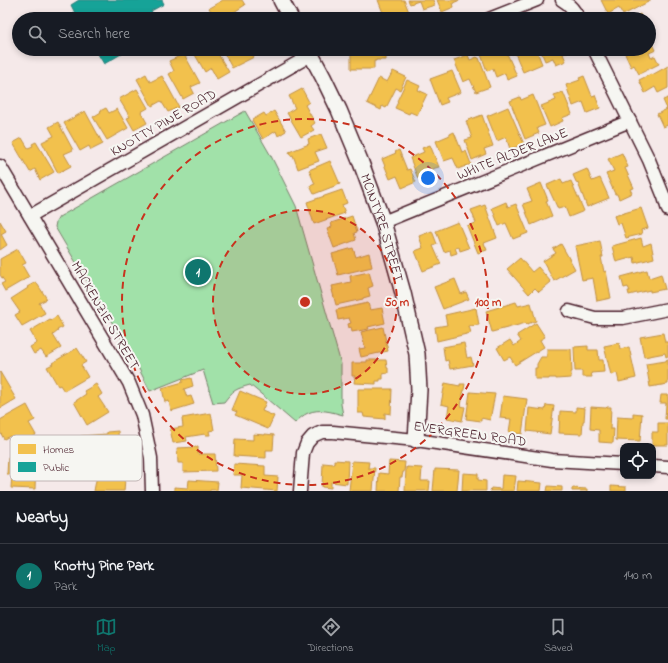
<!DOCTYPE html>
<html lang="en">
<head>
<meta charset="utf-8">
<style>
  body { margin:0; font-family:"Indie Flower",sans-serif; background:#242831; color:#f1f3f6 }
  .controls { position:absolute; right:12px; bottom:12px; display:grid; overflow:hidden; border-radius:8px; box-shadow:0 2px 6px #0003 }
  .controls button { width:36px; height:36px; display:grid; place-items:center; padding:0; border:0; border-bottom:1px solid #363941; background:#171b24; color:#f1f3f6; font:20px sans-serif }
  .you { position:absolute; left:428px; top:178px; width:14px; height:14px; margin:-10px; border:3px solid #fff; border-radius:50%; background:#1a73e8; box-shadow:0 0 0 6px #1a73e833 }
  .badge { display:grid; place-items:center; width:26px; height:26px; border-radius:50%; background:#0f766e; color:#fff; font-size:13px; font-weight:700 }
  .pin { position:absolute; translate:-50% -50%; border:2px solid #fff; box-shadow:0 1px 4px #0006 }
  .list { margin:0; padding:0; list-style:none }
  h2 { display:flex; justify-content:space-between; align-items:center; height:52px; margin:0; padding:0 16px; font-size:17px }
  h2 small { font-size:13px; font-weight:400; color:#9ea1a6 }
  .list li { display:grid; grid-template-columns:26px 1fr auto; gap:12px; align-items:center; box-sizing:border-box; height:64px; padding:0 16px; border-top:1px solid #363941 }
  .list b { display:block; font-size:15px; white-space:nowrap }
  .list p { margin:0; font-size:13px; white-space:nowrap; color:#9ea1a6 }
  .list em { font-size:13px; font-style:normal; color:#9ea1a6 }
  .icon { flex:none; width:22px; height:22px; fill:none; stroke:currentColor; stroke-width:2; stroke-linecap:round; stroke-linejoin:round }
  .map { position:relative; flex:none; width:668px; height:491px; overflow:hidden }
  .search { position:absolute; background:#171b24; box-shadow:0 2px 6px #0003; left:12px; right:12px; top:12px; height:44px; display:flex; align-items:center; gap:10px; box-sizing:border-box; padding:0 14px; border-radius:22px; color:#9ea1a6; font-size:15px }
  .sheet { height:116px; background:#171b24 }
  nav { display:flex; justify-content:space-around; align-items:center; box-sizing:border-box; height:56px; border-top:1px solid #363941; background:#171b24; font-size:11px; color:#9ea1a6 }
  nav a { display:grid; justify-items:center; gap:2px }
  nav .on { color:#0f766e }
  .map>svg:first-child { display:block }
  .green { fill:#a1e1a9; stroke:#76806a }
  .homes { fill:#f2c14e; stroke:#c09044 }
  .public { fill:#17a398; stroke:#267b77 }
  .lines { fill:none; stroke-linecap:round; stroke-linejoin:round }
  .minor-casing { stroke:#4a1f2b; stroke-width:15 }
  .tertiary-casing { stroke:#4a1f2b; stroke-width:18 }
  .minor { stroke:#f6f6f2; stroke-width:12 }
  .tertiary { stroke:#f6f6f2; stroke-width:15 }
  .ring { fill:none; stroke:#c8321e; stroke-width:2; stroke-dasharray:7 5 }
  .labels { text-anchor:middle; stroke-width:4; stroke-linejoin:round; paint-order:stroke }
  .street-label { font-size:14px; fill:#4a1f2b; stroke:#f6f6f2 }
  .key { fill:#f6f6f2; stroke:#c2b6b6; stroke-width:1 }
  .key-label { font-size:11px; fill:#4a1f2b }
  .centre { fill:#c8321e; stroke:#f6f6f2; stroke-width:2 }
  .ring-label { font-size:12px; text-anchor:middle; font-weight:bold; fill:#c8321e; stroke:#f6f6f2; stroke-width:4; stroke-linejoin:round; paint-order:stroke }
</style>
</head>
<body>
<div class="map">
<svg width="668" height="491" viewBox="0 0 668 491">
  <rect width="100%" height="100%" fill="#f5e9e9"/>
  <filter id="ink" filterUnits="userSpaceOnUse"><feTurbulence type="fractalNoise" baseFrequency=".025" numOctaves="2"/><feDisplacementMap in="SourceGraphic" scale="8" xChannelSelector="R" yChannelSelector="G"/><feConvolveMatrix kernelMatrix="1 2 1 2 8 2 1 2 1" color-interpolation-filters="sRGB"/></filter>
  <g filter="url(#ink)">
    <path class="green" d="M245,111L271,156L296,206L341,364V404L343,415C332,412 319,408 308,413C303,415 299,419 295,423L267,399L250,385C236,389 233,390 224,402L213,403L203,370L150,391L132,355L97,298L55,227L56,222L59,217Z"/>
    <g class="homes">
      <polygon points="223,0 242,0 245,5 223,19 216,19 209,8"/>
      <polygon points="378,0 404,0 409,12 395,17 394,15 385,18"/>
      <polygon points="408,0 433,0 435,5 422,9 419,1 410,4"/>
      <polygon points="437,0 460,0 453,3 454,7 442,12"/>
      <polygon points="601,0 650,0 650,1 623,15 619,8 608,14"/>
      <polygon points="262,14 265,19 253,19"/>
      <polygon points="640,14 642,19 631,19"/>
      <polygon points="652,42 656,50 649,53 651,58 655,56 659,64 639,74 634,65 631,67 625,54 635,49 649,49 649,44"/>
      <polygon points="201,49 215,49 229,72 217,79 211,68 205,72 194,53"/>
      <polygon points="222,49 250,49 254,57 232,68"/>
      <polygon points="256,49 270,49 259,55"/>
      <polygon points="351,49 386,49 386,60 376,60 376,61 374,61 374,69 351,69"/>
      <polygon points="479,49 505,49 517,76 507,80 505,73 496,77 493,69 487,71"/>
      <polygon points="509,49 536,49 542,64 523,72 515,53 512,54"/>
      <polygon points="540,49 566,49 567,52 563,54 566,61 556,65 553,58 545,61"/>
      <polygon points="184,54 200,83 191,87 194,93 183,99 169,74 174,71 169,61"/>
      <polygon points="468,55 470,60 477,57 478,58 479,58 490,87 476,92 470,79 463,82 454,60"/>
      <polygon points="668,66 668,88 658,93 655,87 645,93 639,80 651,74 652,75"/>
      <polygon points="393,71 406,77 400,90 396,88 386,108 382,106 381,110 367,103 379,78 387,82"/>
      <polygon points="452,71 461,92 446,98 448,102 440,105 430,79"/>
      <polygon points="146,74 150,82 162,76 179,107 168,112 161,101 152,106 137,79"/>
      <polygon points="584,76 592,96 595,95 600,108 587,113 583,102 573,106 566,85 580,80 579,78"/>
      <polygon points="407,80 420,86 418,90 427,94 417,115 410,112 409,114 395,108 398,102 397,101"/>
      <polygon points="137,89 148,108 141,112 147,123 134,130 127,118 130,117 119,99"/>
      <polygon points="302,89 309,102 305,105 315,123 311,126 314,130 301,137 287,113 295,108 289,96"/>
      <polygon points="563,92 572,114 562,118 563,121 550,127 541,106 556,100 554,95"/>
      <polygon points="533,95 545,125 537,128 539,133 525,139 510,101 520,97 521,100"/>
      <polygon points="668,98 668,125 663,127 657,114 667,109 663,100"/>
      <polygon points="508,107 524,144 510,149 506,137 497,141 487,116"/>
      <polygon points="106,108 109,113 117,109 128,128 107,140 93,117 101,112 100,111"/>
      <polygon points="85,111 103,144 91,150 89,146 80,151 64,123"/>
      <polygon points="274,111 286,131 278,136 276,131 263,139 252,120 264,113 266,116"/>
      <polygon points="482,115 493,146 484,149 486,154 472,160 465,140 472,138 466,121"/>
      <polygon points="58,122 73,150 64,154 71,166 58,173 42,142 54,136 49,127"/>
      <polygon points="454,132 462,152 466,151 471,164 458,169 453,158 444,161 436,141 450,135 450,134"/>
      <polygon points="321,134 327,148 315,152 319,161 298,169 293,155 291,156 289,152 309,144 308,139"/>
      <polygon points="22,138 28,148 33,146 32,144 36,142 54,172 40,180 35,169 30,172 13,143"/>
      <polygon points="430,145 439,167 432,169 434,172 418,179 410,158 424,152 422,148"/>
      <polygon points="399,150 407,170 410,169 416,182 402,188 397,176 390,179 382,159 396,153 395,152"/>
      <polygon points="622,153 628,167 625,168 634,188 630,189 632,193 619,199 617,194 615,194 606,174 614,171 608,159"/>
      <polygon points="330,161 340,184 314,194 310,186 315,184 309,170"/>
      <polygon points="587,169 592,181 600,178 609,198 587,207 578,183 577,184 573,175"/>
      <polygon points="561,179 563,184 571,181 584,211 569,217 565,207 558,209 547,185"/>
      <polygon points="541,183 548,200 546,201 552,216 531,225 523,204 532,201 527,189"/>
      <polygon points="342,190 347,203 342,205 345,213 314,224 307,202"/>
      <polygon points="506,202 508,207 516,204 528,233 513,239 506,223 499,226 492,208"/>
      <polygon points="485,205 497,238 484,243 487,250 478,253 467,226 476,223 471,210"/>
      <polygon points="641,208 648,228 641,230 642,234 626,238 621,223 617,224 614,216"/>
      <polygon points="352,216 357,232 354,233 356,240 334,248 327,229 332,227 331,223"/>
      <polygon points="0,221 6,231 1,234 7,245 0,250"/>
      <polygon points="458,222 469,248 460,251 459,247 455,248 457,253 451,255 450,250 444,252 436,231"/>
      <polygon points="432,231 437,244 433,246 441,264 423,271 415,251 423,248 419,236"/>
      <polygon points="641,238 643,246 651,243 654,258 635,263 634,257 616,262 612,246"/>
      <polygon points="600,241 603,257 601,257 604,272 606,271 611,298 597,301 593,278 582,280 575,246"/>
      <polygon points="561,244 575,269 554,281 543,261 556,253 553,249"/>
      <polygon points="353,248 356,257 369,253 372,267 338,275 332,254"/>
      <polygon points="18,249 26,263 22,265 29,277 5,291 1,284 5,282 0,275 0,259"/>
      <polygon points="520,258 532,272 538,267 551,282 539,292 535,288 529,294 507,269"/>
      <polygon points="647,270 649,278 661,274 665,289 650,292 650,290 629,295 628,291 630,291 628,287 624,288 621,277"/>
      <polygon points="369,272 373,286 368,288 370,296 363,298 363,299 336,305 332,290 333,290 332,286 351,282 350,276"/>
      <polygon points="455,279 461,294 466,292 469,299 443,309 434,287"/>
      <polygon points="36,282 47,299 39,303 45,313 22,326 15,315 20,312 11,299 28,288 27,287"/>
      <polygon points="516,302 518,306 531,303 536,321 527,324 526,323 492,332 486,311"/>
      <polygon points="368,303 370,310 382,308 385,323 368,327 369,329 352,332 351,327 349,328 348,324 351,323 349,318 338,320 336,310"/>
      <polygon points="476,308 479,325 469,326 471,333 437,341 435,327 447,325 445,315"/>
      <polygon points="57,316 63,327 57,330 58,331 53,335 61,348 46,357 41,350 34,354 30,347 37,343 30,331 50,319 51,320"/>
      <polygon points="536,323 545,337 540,340 544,347 515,365 510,357 504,360 497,348 510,340 514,346 521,341 517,335"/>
      <polygon points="383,327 388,351 361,357 359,349 365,348 361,332"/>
      <polygon points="663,333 665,342 668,342 668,356 666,357 665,353 644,357 640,337"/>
      <polygon points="464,343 467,358 471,357 473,365 450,369 448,360 445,361 443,347"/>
      <polygon points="619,343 620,349 629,347 636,378 619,382 617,373 611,375 604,346"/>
      <polygon points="588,346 588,350 598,350 599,360 603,360 604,372 591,373 592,377 582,377 582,371 575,371 574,347"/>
      <polygon points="77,348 86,362 81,365 88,377 64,391 60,385 58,386 47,367 53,364 52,363"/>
      <polygon points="547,349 571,349 572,372 571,372 571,378 556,379 556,378 549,378 549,379 535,379 535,368 537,368 537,364 541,357 547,357"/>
      <polygon points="668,359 668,384 650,387 646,364 666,361 666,360"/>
      <polygon points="367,360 386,360 387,368 388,368 388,373 383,374 383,379 380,379 380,381 376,381 376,384 354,383 355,376 352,376 352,363 361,363 361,362 367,362"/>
      <polygon points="0,372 16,399 1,408 0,407"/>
      <polygon points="191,378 193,386 184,389 187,397 191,396 194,404 171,411 169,401 165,402 162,388 183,382 182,380"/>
      <polygon points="445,383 460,386 460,384 465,384 461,406 465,407 462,421 447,418 449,406 441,404"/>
      <polygon points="96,384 102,394 98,397 108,412 87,425 74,402 86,394 84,391"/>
      <polygon points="358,389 392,389 391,414 385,413 385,419 364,417 363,413 358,413"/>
      <polygon points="240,391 266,402 262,411 274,416 268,429 235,415 237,412 232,410"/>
      <polygon points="470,392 495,394 490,420 481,418 481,421 466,419"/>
      <polygon points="661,395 668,395 668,419 665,419 666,403 660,403"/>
      <polygon points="503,396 527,399 522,434 509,432 511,419 500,418"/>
      <polygon points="27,405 35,420 29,423 36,435 16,446 10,436 4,439 0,432 0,420"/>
      <polygon points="546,405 554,406 550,434 527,431 529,408 545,410"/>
      <polygon points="576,407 585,408 584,421 583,421 582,434 559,433 560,411 576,412"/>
      <polygon points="591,407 606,408 607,407 611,407 610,429 614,429 613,443 599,442 599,430 590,429"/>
      <polygon points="211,413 214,430 209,431 210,435 205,435 205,434 186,437 187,441 173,443 170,429 183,427 182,418"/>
      <polygon points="633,413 642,414 640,441 616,440 617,417 633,418"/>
      <polygon points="658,423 668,423 668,445 652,445 652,432 658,432"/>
      <polygon points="118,431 119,449 110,450 112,463 86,465 85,452 83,452 81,436 107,434 107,432"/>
      <polygon points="253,434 265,435 265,434 274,435 273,450 266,450 266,458 234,456 235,439 253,440"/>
      <polygon points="198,447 198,454 215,454 216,471 183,472 183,463 178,463 177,448"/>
      <polygon points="8,457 36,459 35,489 11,488 12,474 7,474"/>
      <polygon points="334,460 348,461 347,484 331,482 331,488 322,487 323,463 334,464"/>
      <polygon points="352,461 369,462 368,468 375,468 373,491 349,491"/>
      <polygon points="389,461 405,462 404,472 403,472 402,477 400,477 399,491 378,491 379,473 388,474"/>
      <polygon points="234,464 265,466 265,476 278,477 277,491 241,488 242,475 233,475"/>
      <polygon points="406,467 407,468 407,467 422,468 421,481 430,481 429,491 405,491"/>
      <polygon points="435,469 459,470 457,491 433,491"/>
      <polygon points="463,473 478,474 478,480 486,481 486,491 462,491"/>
      <polygon points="97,475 125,479 124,491 94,491"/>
      <polygon points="502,475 516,476 514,491 490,491 491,488 501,489"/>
      <polygon points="189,480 218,482 217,490 210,490 210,491 174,491 174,487 188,488"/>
      <polygon points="518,481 542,483 541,491 517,491"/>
      <polygon points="548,486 562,487 562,491 547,491"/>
      <polygon points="611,486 626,487 626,491 611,491"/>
      <polygon points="572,488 587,489 587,491 572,491"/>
    </g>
    <g class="public">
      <polygon points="79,0 162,0 164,4 151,11 154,16 148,19 120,19 117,14 110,19 77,19 75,15 76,15 71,5"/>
      <polygon points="95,49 128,49 128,50 104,64"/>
    </g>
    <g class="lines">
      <defs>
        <g id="minor">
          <path d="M562,0C571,5 575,11 579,19"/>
          <polyline points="489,19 537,0"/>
          <polyline points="594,49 649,160 664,197 668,210"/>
          <polyline points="0,166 129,383 142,415 151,458 152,491"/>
          <polyline points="30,216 311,55"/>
          <polyline points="383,222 630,121"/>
          <polyline points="569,311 595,318 623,318 668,309"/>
          <polyline points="653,466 668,467"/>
          <polyline points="300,491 303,453 307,443 313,436 322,432 333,432 416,440 552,460 623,464"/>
        </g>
        <g id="tertiary">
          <polyline points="281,0 291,19"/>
          <path id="s1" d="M308,49L323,77L339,110L361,163L383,222L403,293L417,354L419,390L416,440"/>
        </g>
      </defs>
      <use href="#minor" class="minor-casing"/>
      <use href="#tertiary" class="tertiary-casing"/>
      <use href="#minor" class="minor"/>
      <use href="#tertiary" class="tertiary"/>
    </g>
  </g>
  <circle cx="305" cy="302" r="92" fill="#c8321e" fill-opacity=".12"/>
  <g class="ring">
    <circle cx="305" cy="302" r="92"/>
    <circle cx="305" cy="302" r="183"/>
  </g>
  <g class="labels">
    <g class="street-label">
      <text transform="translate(163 122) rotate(-30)" y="5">KNOTTY PINE ROAD</text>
      <text transform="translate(512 153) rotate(-22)" y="5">WHITE ALDER LANE</text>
      <text dy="5" stroke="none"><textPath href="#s1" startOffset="194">MCINTYRE STREET</textPath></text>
      <text transform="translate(106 315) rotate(60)" y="5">MACKENZIE STREET</text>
      <text transform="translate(470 433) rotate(8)" y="5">EVERGREEN ROAD</text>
    </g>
  </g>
  <rect x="10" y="435" width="132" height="46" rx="6" class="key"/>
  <rect x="18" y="444" width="18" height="10" fill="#f2c14e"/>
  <rect x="18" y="462" width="18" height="10" fill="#17a398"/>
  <g class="key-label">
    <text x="43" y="453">Homes</text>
    <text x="43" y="471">Public</text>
  </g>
  <circle cx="305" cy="302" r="6" class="centre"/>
  <g class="ring-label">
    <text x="397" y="306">50 m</text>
    <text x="488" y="306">100 m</text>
  </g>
</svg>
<div class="controls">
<button><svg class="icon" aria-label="locate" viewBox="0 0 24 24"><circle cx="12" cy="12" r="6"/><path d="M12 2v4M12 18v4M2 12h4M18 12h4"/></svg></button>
</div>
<div class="you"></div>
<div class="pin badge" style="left:198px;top:272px">1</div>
<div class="search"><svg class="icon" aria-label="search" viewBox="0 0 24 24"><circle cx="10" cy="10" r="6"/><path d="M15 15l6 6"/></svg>Search here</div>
</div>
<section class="sheet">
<h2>Nearby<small></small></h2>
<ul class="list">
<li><span class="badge">1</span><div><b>Knotty Pine Park</b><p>Park</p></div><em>140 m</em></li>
</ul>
</section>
<nav>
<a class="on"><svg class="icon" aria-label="map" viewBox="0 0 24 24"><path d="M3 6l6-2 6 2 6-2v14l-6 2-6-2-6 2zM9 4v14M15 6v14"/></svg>Map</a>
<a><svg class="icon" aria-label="directions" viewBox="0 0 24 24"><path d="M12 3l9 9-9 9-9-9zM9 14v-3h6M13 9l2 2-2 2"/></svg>Directions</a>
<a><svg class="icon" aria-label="saved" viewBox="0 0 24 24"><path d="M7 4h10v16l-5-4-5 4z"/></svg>Saved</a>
</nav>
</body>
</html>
